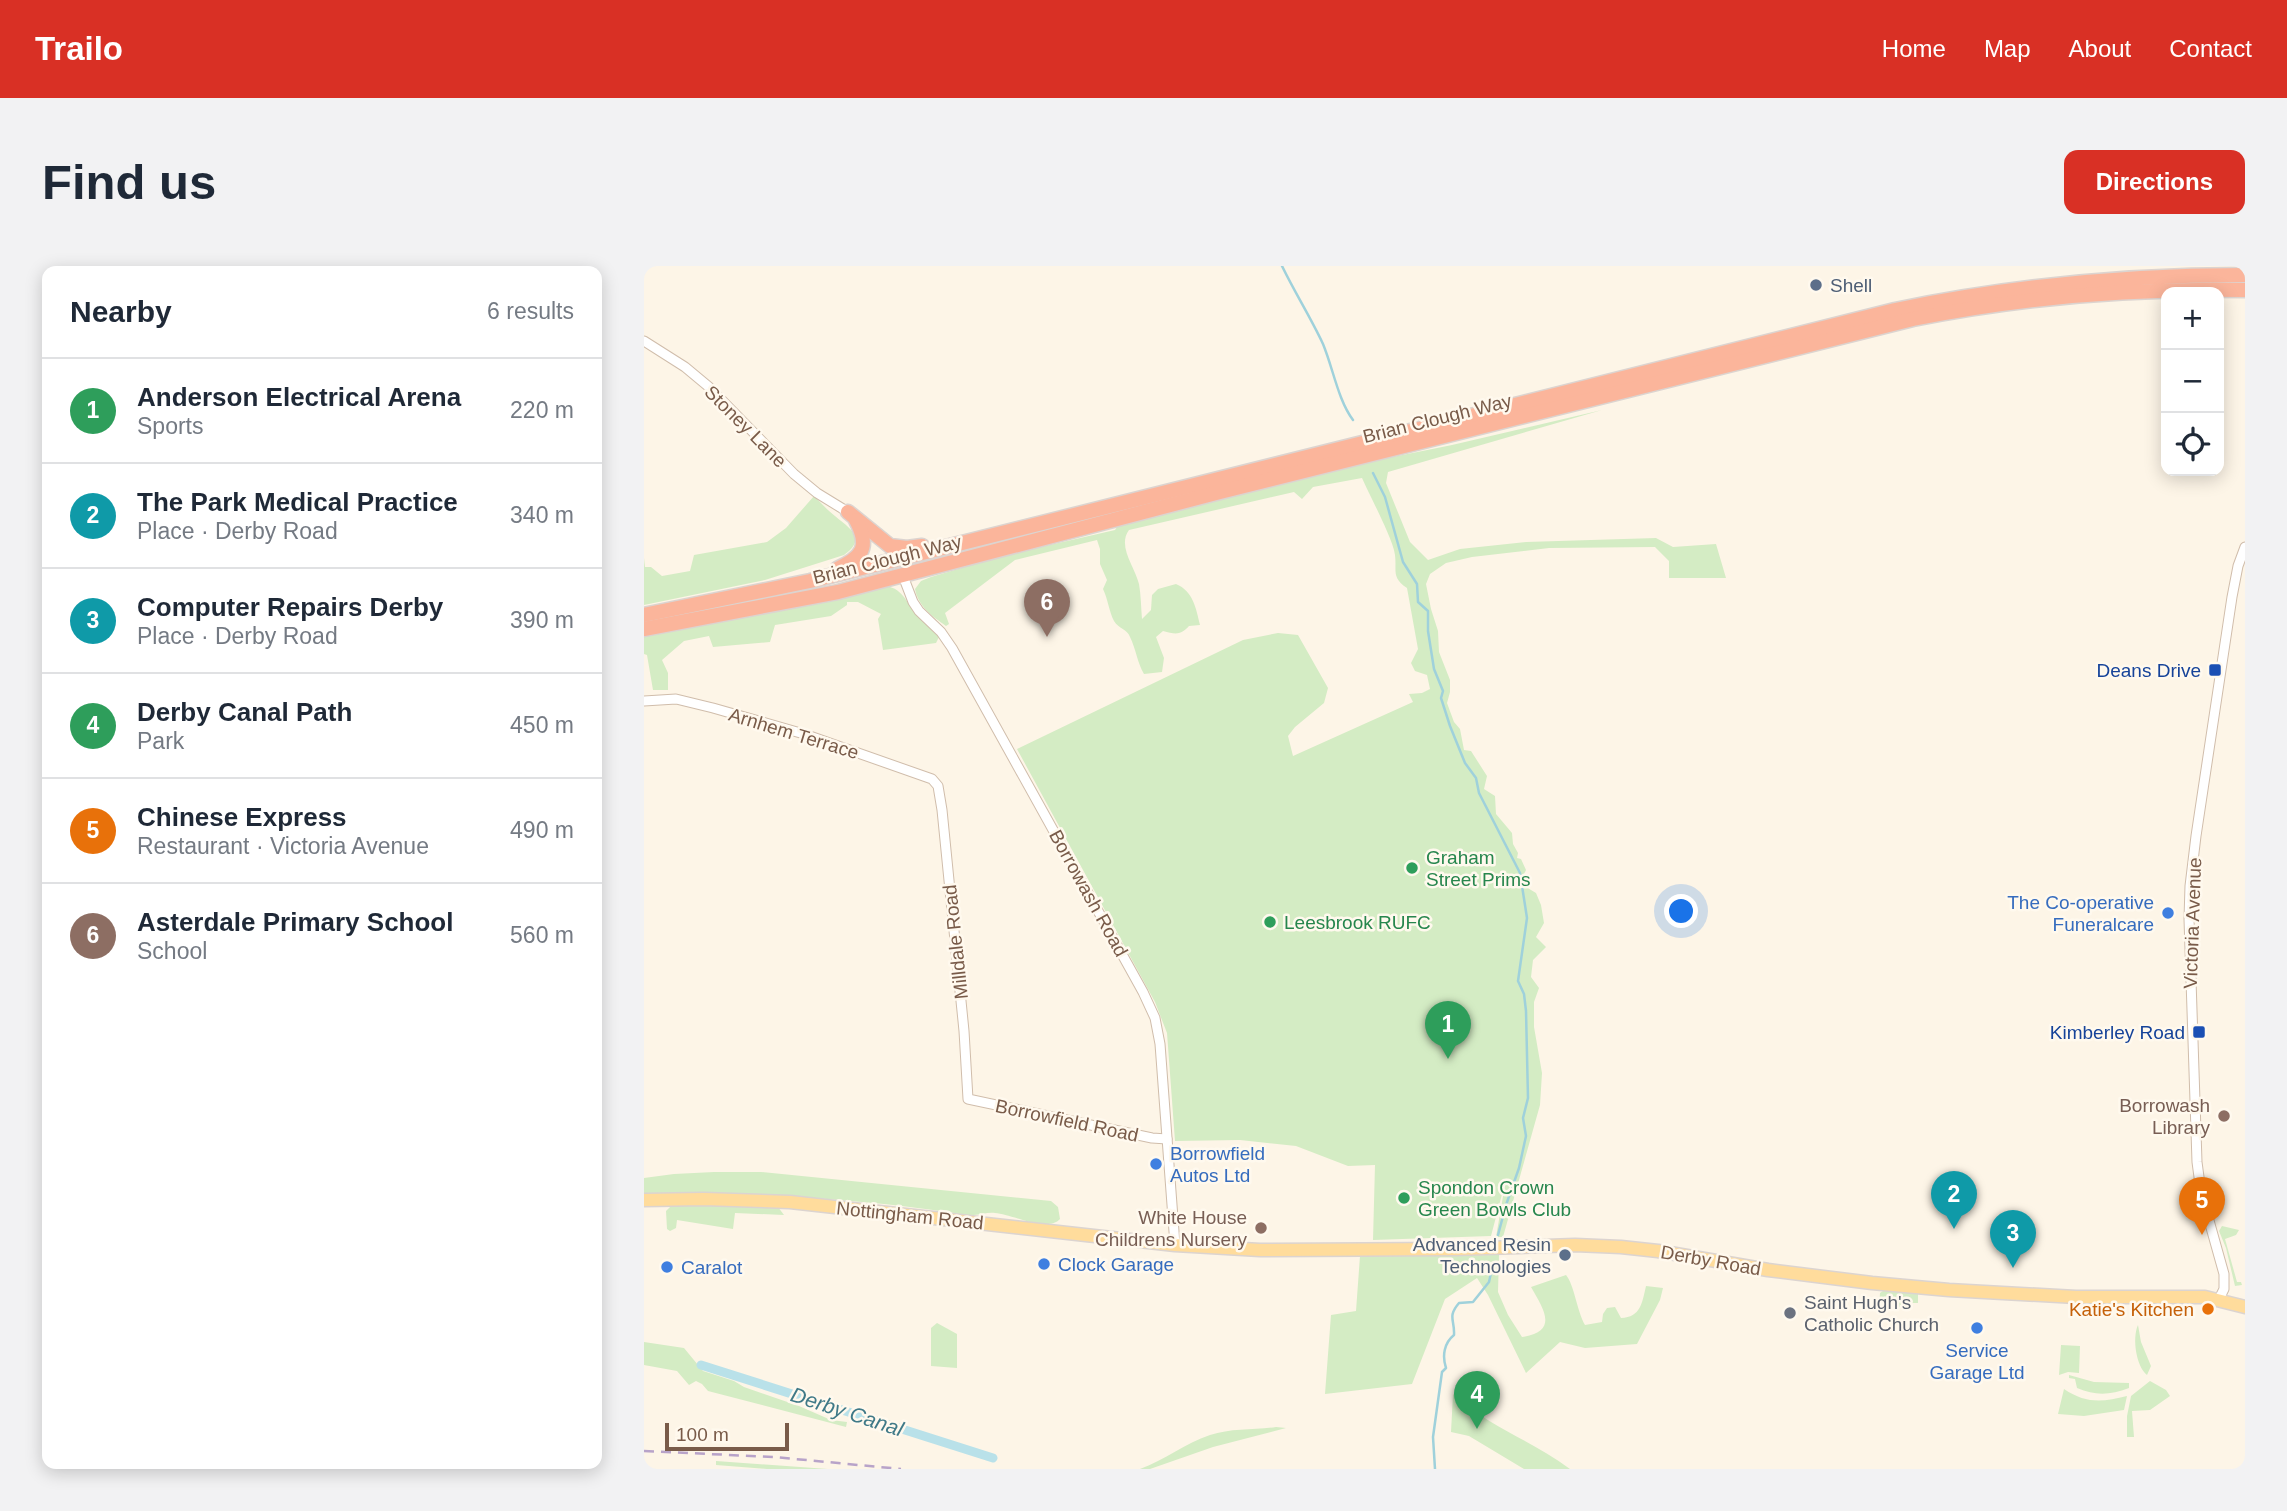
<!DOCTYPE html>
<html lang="en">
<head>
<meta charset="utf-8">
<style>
  body { margin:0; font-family:Arial,sans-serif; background:#f2f2f3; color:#1f2937 }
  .controls { position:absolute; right:21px; top:21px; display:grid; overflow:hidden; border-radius:14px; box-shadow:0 4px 18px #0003 }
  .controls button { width:63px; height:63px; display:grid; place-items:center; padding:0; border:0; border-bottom:2px solid #e0e1e3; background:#fff; color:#1f2937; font:35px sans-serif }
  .scale { position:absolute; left:21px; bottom:18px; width:124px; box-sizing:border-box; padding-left:7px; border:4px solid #795b49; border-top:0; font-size:19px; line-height:24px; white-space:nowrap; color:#795b49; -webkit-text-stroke:5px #fff9ee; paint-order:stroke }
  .you { position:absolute; left:1038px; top:646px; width:24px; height:24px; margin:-18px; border:5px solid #fff; border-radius:50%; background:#1a73e8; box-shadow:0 0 0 10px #1a73e833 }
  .badge { display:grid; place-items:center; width:46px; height:46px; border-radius:50%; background:#d93025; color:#fff; font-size:23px; font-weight:700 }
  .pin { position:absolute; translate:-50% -58px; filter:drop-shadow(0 2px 4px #0008) }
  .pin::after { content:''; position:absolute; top:37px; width:24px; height:21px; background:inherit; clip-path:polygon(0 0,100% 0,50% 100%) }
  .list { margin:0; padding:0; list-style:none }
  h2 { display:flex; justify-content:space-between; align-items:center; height:91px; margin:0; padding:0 28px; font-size:30px }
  h2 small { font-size:23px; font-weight:400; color:#747a83 }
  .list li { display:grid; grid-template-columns:46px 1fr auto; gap:21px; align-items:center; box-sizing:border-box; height:105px; padding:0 28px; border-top:2px solid #e0e1e3 }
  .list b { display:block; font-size:26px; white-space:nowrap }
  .list p { margin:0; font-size:23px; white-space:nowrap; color:#747a83 }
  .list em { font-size:23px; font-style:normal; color:#747a83 }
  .icon { flex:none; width:38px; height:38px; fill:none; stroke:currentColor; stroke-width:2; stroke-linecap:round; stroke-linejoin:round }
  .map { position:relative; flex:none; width:1601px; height:1203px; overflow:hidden; border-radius:14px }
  header { display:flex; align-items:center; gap:42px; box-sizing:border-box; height:98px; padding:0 35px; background:#d93025; color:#fff }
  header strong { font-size:33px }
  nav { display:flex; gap:38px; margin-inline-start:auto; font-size:24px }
  .intro { display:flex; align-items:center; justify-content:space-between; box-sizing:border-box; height:168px; padding:0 42px }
  h1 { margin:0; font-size:49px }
  .button { padding:18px 32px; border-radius:14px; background:#d93025; color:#fff; font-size:24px; font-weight:700 }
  main { display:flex; gap:42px; padding:0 42px }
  aside { flex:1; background:#fff; border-radius:14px; box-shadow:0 4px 18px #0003 }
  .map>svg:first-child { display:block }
  .green { fill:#d4ecc4 }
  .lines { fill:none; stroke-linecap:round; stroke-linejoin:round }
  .stream { stroke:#9fd1db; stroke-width:2.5 }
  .canal { stroke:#b9e1e9; stroke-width:9 }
  .minor-casing { stroke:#d0bdab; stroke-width:11 }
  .major-casing { stroke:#dcd4d0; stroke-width:15 }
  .highway-casing { stroke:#dcd4d0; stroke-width:17 }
  .minor { stroke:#fff; stroke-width:9 }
  .major { stroke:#ffdc9c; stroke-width:12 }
  .highway { stroke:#fbb59b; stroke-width:14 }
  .rail { stroke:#b8a3c9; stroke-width:2.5; stroke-dasharray:10 7; stroke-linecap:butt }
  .service-dot { fill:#5c6f8a; stroke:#fff9ee; stroke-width:2.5 }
  .transit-dot { fill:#1a4fb4; stroke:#fff9ee; stroke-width:2.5 }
  .leisure-dot { fill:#2e9e5b; stroke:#fff9ee; stroke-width:2.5 }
  .shop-dot { fill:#3f7fe0; stroke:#fff9ee; stroke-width:2.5 }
  .education-dot { fill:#8d6e63; stroke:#fff9ee; stroke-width:2.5 }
  .food-dot { fill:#e8710a; stroke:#fff9ee; stroke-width:2.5 }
  .worship-dot { fill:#6b7280; stroke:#fff9ee; stroke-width:2.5 }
  .labels { text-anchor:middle; stroke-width:5; stroke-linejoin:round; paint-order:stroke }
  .service-label { font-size:19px; fill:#4e5e75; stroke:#fff9ee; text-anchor:start }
  .street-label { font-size:19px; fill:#795b49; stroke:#fff9ee }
  .transit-label { font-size:19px; fill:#164399; stroke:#fff9ee; text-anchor:end }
  .leisure-label { font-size:19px; fill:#27864d; stroke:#fff9ee; text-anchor:start }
  .shop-label { font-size:19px; fill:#366cbe; stroke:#fff9ee; text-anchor:start }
  .education-label { font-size:19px; fill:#785e54; stroke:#fff9ee; text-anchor:end }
  .worship-label { font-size:19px; fill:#5b616d; stroke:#fff9ee; text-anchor:start }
  .food-label { font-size:19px; fill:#c56008; stroke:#fff9ee; text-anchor:end }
  .water-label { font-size:21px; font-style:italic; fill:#3f7987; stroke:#fff9ee }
</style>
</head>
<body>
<header>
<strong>Trailo</strong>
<nav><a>Home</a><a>Map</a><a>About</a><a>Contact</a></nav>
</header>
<div class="intro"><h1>Find us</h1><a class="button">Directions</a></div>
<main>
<aside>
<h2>Nearby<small>6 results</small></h2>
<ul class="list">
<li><span class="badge" style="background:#2e9e5b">1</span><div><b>Anderson Electrical Arena</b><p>Sports</p></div><em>220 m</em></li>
<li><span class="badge" style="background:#0f9aa8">2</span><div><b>The Park Medical Practice</b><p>Place · Derby Road</p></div><em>340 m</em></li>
<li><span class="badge" style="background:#0f9aa8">3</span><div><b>Computer Repairs Derby</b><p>Place · Derby Road</p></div><em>390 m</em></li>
<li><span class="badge" style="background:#2e9e5b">4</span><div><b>Derby Canal Path</b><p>Park</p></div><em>450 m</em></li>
<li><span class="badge" style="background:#e8710a">5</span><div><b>Chinese Express</b><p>Restaurant · Victoria Avenue</p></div><em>490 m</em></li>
<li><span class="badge" style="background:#8d6e63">6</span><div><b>Asterdale Primary School</b><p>School</p></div><em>560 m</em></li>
</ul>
</aside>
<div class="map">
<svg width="1601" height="1203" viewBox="0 0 1601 1203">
  <rect width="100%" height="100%" fill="#fdf5e7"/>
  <g class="green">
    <path d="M958,144L744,206L742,217L766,276L784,294L816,283L882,276L1012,272L1029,281L1072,278L1082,312H1025V295L1011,281L905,282L828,291L802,297L786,308L782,318L787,343L794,365L795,386L806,414V426L803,437L810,456L816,463L820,484L827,485L843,510L840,523L851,530L852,548L868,567L869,578L874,587L873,592L877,593L882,604L878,612L882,621L892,627L897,639L900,657L892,671L902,681L889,694L887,711L895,722L890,736V761L898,807L896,839L859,971H852L862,913L847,970L729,974L731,899L704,900L652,880L596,874L531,875L523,767L511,736L373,483L599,374L634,367L654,369L684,422L680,437L651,461L644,470L649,490L769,436L765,428L778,427L786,423L783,409L771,405L767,397L774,383L763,322C747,311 753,305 751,289C750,275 725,228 718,212L669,221L658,233L650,226L485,264C473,280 491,301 495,318C497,329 497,342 498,353L507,344L508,329L514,323L532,318C549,325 552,342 556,359L545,360C536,370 531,368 519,365L512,371L520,392L518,406L500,408C493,396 492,383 486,371C483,363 475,363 470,355C465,346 464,333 459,323L463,314L456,298V283L453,274L371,294L301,347L305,358L302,360C288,350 274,340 271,323L277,315L287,311L358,290L471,264L475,258L709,199L808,179Z"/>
    <path d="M170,230C177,237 183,244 191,250C205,262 224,272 200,289L121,314L0,339V292L1,301H7L18,310L46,305L50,289L123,276L142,262Z"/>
    <path d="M242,320C260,323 263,338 274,351C280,357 289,362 296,369L292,377L239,384L234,353L237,348L214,336H203V339L187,350L131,359L126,376L69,381L65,370L40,375L18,394L24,407V424H9L3,389L0,388V364L3,369H10L12,364L45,358L60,360L64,355L123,347L137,341Z"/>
    <path d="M70,906H117L407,935L414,941L416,953C403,967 368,948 351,947C344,946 337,949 330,949C321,950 312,947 303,946C282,943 261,940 240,938C160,930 80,925 0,929V912L30,908Z"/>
    <polygon points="28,939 93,939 134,941 140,949 91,947 89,963 33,954 32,962 26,965 23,963 22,945"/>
    <polygon points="1578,960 1595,964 1592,969 1581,973 1593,1016 1597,1016 1598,1019 1591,1020 1582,982 1575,965"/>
    <path d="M855,989L854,1026L864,1049L878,1071C915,1065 900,1044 887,1021L922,1009C930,1018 933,1045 941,1059L958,1056L959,1048L963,1042L971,1041L977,1052C997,1051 998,1037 1002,1020L1019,1022L1016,1034L993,1078L941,1082L916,1076L882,1107L844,1029L833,1012L801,1033L768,1118L681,1128L687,1049L712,1045L716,990Z"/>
    <polygon points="1239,1025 1274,1027 1274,1037 1260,1037 1253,1043 1235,1042 1236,1027"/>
    <polygon points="293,1057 313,1068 313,1102 287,1100 287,1062"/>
    <path d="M1494,1059L1497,1076L1507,1100L1503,1109C1492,1100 1488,1072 1494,1059Z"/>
    <polygon points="0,1076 40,1082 59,1105 90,1115 100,1121 155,1140 187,1154 203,1156 202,1161 64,1125 58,1118 52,1115 45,1119 33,1105 0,1099"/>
    <polygon points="1417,1079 1436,1080 1435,1107 1424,1106 1415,1109"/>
    <path d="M1425,1109L1450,1116L1485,1117V1122C1466,1129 1452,1130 1433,1122L1431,1113L1425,1112Z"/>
    <polygon points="1506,1115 1522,1124 1526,1130 1506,1144 1488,1145 1490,1171 1483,1171 1483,1150 1487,1130"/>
    <path d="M1420,1123C1442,1138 1459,1136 1483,1130L1480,1144L1440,1150L1414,1148Z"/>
    <path d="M809,1128C845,1161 887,1174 926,1203H880L825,1170L807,1166Z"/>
    <path d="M632,1161L642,1162L569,1181L506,1203H496C521,1194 541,1177 566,1169C587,1162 610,1164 632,1161Z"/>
    <polygon points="72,1195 184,1203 123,1203 72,1199"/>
  </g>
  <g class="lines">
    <g class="stream">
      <path d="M638,0C651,27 667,52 679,78C689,102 694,134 709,154"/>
      <polyline points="729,207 741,231 759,296 773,318 774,336 784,345 784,365 790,403 799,425 797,432 806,460 821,497 832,512 835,527 876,607 883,652 874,715 880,728 882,745 884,832 879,852 882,870 875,902 862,939 854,969"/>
      <path d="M791,1203L789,1171L798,1106L802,1102C798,1090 800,1077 810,1069C811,1054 803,1051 815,1037L829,1036L845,1016L848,1002"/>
    </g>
    <polyline class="canal" points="57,1099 349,1192"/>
    <defs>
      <g id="minor">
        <polyline points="0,75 41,101 65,121 150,208 173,227 204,246"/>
        <polyline points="259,310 269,336 275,345 297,366 308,382 499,726 511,752 516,778 531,979"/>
        <polyline points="0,435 32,433 69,442 160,468 288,513 294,520 298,544 320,765 324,833 508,872 523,873"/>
        <polyline points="1575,1033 1580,1023 1580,1008 1557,926 1553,896 1545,653 1546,620 1552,570 1588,331 1594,300 1601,281"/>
      </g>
      <polyline id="major" points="0,934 60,933 146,936 531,979 616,984 811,983 931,979 977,981 1014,985 1124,1004 1228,1017 1305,1024 1432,1031 1561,1031 1601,1041"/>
      <g id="highway">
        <polyline points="204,246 246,280 263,282 278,280"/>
        <path d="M193,303C219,291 226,281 212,254"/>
        <path d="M0,349L166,315L1251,44C1367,20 1483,9 1601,9"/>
        <path d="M0,363L194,326L576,226L1269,53C1379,31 1489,22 1601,24"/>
      </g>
    </defs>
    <use href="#minor" class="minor-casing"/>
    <use href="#major" class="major-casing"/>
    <use href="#highway" class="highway-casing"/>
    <use href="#minor" class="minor"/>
    <use href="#major" class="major"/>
    <use href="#highway" class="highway"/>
    <polyline class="rail" points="0,1185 130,1191 257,1203"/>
  </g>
  <g class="service-dot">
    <circle cx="1172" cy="19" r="7"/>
    <circle cx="921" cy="989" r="7"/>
  </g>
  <g class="transit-dot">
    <rect x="1564" y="397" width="14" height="14" rx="3.5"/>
    <rect x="1548" y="759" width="14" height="14" rx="3.5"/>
  </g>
  <g class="leisure-dot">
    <circle cx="768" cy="602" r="7"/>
    <circle cx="626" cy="656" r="7"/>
    <circle cx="760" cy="932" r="7"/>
  </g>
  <g class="shop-dot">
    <circle cx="1524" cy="647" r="7"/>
    <circle cx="512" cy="898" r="7"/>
    <circle cx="400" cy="998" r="7"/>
    <circle cx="23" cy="1001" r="7"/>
    <circle cx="1333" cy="1062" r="7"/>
  </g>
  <g class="education-dot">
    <circle cx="1580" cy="850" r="7"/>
    <circle cx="617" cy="962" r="7"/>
  </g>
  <circle class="food-dot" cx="1564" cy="1043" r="7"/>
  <circle class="worship-dot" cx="1146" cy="1047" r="7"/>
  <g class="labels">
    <g class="service-label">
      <text x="1186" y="26">Shell</text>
      <text x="907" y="985" text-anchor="end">Advanced Resin<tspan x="907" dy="22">Technologies</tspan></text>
    </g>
    <g class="street-label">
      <text transform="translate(793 152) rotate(-14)" y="7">Brian Clough Way</text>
      <text transform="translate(102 160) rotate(45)" y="7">Stoney Lane</text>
      <text transform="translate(243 293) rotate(-14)" y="7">Brian Clough Way</text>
      <text transform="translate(150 467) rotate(17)" y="7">Arnhem Terrace</text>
      <text transform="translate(445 627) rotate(61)" y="7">Borrowash Road</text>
      <text transform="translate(1548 657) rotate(-88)" y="7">Victoria Avenue</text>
      <text transform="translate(311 676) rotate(-96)" y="7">Milldale Road</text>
      <text transform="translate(423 854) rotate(12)" y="7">Borrowfield Road</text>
      <text transform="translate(266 949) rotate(6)" y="7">Nottingham Road</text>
      <text transform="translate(1067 994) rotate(10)" y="7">Derby Road</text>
    </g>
    <g class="transit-label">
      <text x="1557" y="411">Deans Drive</text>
      <text x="1541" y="773">Kimberley Road</text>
    </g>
    <g class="leisure-label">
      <text x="782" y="598">Graham<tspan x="782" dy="22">Street Prims</tspan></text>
      <text x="640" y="663">Leesbrook RUFC</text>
      <text x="774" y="928">Spondon Crown<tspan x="774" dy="22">Green Bowls Club</tspan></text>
    </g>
    <g class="shop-label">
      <text x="1510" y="643" text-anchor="end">The Co-operative<tspan x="1510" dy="22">Funeralcare</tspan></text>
      <text x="526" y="894">Borrowfield<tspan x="526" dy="22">Autos Ltd</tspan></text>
      <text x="414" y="1005">Clock Garage</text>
      <text x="37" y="1008">Caralot</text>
      <text x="1333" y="1091" text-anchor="middle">Service<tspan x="1333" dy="22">Garage Ltd</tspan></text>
    </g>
    <g class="education-label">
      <text x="1566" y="846">Borrowash<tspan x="1566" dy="22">Library</tspan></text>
      <text x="603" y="958">White House<tspan x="603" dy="22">Childrens Nursery</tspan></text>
    </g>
    <g class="worship-label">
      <text x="1160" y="1043">Saint Hugh's<tspan x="1160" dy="22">Catholic Church</tspan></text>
    </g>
    <g class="food-label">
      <text x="1550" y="1050">Katie's Kitchen</text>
    </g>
    <g class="water-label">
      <text transform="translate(203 1146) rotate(18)" y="7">Derby Canal</text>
    </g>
  </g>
</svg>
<div class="controls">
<button>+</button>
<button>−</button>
<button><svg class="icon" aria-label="locate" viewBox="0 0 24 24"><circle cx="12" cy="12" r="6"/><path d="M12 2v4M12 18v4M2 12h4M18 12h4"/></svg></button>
</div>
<div class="scale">100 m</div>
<div class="you"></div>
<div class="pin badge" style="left:804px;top:793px;background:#2e9e5b">1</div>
<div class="pin badge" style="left:1310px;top:963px;background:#0f9aa8">2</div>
<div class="pin badge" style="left:1369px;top:1002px;background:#0f9aa8">3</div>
<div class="pin badge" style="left:833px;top:1163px;background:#2e9e5b">4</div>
<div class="pin badge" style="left:1558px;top:969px;background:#e8710a">5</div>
<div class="pin badge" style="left:403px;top:371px;background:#8d6e63">6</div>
</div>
</main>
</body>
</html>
